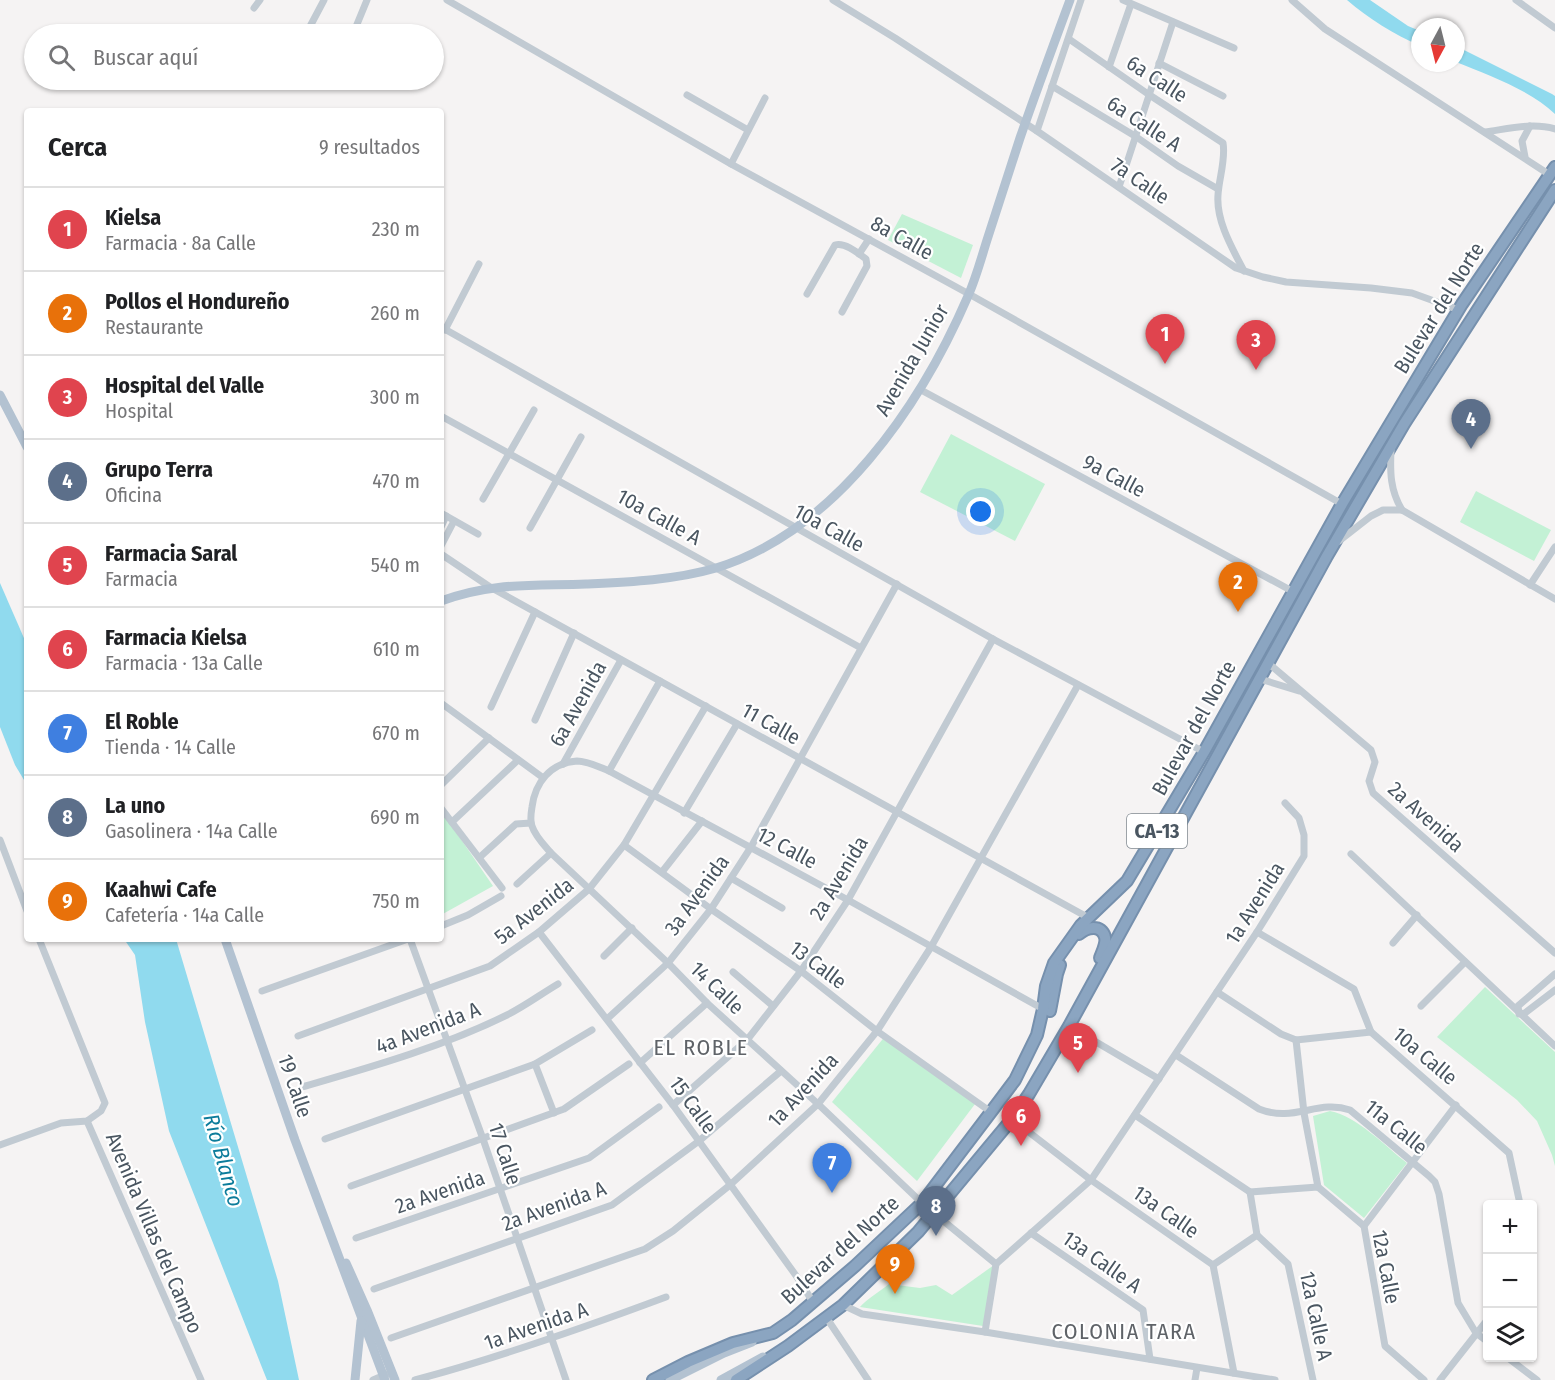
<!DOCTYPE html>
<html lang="es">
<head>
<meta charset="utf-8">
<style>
  body { margin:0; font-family:"Fira Sans Condensed",sans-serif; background:#f2f2f2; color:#202124 }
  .controls { position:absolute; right:18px; bottom:18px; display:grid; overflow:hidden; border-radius:6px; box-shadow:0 2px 4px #0004 }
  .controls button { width:54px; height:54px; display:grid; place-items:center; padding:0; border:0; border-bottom:2px solid #e0e0e0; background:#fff; color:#202124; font:30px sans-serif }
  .compass { position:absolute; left:1411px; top:18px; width:54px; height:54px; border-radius:50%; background:#fff; box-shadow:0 2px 4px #0004; rotate:187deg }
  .you { position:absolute; left:981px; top:512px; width:21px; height:21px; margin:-15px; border:4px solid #fff; border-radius:50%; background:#1a73e8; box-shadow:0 0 0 9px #1a73e833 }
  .badge { display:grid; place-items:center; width:39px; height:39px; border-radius:50%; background:#1a73e8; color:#fff; font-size:20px; font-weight:700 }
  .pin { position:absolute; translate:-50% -50px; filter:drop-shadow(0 2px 3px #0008) }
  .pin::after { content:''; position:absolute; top:32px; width:21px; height:18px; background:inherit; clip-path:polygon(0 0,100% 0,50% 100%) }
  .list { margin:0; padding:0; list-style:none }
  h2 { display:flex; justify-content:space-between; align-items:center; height:78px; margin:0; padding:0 24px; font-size:26px }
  h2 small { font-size:20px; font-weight:400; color:#757577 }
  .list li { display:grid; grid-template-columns:39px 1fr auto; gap:18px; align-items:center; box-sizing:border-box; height:84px; padding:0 24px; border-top:2px solid #e0e0e0 }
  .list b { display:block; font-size:22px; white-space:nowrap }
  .list p { margin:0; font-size:20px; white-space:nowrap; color:#757577 }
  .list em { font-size:20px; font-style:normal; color:#757577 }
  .icon { flex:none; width:33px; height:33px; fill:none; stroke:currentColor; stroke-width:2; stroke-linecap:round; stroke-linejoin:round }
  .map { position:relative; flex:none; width:1555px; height:1380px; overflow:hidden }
  .search { position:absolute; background:#fff; box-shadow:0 2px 4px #0004; left:24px; top:24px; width:420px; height:66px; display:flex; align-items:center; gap:15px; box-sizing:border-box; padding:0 21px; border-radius:33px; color:#757577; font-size:22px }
  .panel { position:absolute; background:#fff; box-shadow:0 2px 4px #0004; left:24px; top:108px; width:420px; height:834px; border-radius:6px }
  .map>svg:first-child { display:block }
  .green { fill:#c3f1d5 }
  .water { fill:#90daee }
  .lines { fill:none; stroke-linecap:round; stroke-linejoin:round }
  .highway-casing { stroke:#7690ad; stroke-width:14 }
  .minor { stroke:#c1cad2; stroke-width:7 }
  .major { stroke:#b3c2d1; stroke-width:9 }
  .highway { stroke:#8ba5c1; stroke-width:10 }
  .labels { text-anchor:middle; stroke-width:4.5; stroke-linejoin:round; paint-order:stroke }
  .shield { fill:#fff; stroke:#808990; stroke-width:1.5 }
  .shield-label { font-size:20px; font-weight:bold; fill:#4a5661 }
  .street-label { font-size:21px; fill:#4a5661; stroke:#fff }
  .neighbourhood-label { font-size:22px; letter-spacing:1.5px; fill:#5f6368; stroke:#fff }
  .water-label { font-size:22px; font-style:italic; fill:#0c7c9b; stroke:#fff }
</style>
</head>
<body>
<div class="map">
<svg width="1555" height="1380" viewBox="0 0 1555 1380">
  <rect width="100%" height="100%" fill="#f5f3f3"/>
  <g class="green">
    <polygon points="902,214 973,245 961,278 888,240"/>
    <polygon points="951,434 1045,484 1015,541 920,492"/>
    <polygon points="1476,491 1551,530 1534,561 1460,522"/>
    <polygon points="445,816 493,886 441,915 441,818"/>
    <polygon points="1485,987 1555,1052 1555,1166 1552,1155 1537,1121 1517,1100 1437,1037"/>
    <polygon points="886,1035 978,1100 917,1181 832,1102"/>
    <path d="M1330,1111C1357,1116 1386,1147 1407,1163L1364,1218L1324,1185L1313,1116Z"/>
    <path d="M994,1265L983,1326L860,1307C868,1298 879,1292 889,1284L920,1288L936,1285L952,1295Z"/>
  </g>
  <g class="water">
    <path d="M1347,0H1370L1408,26L1420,31V46C1394,34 1369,19 1347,0Z"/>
    <path d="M1456,46L1552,94L1555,96V114C1530,90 1488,75 1456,62Z"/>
    <polygon points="0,583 27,645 27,785 15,765 0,727"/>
    <polygon points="124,939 176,939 278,1281 299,1380 267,1380 261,1365 169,1131 145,1022 135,955"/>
  </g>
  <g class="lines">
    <defs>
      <g id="highway">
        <path d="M1079,934C1087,927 1101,924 1105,937C1107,943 1102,952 1100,958"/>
        <polyline points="1050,1011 1057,974 1060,965"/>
        <polyline points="653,1380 688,1362 733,1343 773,1333 792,1320 855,1266 922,1203 991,1112 1015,1080 1037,1035 1043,1009 1046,986 1054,963 1081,925 1127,881 1204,752 1342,504 1462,304 1555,167"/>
        <polyline points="736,1380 788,1346 843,1305 918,1232 1012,1119 1029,1094 1069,1026 1327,556 1404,424 1555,190"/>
      </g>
    </defs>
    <use href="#highway" class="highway-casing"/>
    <g class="minor">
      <polyline points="447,0 731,164 969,294 1342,504"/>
      <polyline points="833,0 895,38 1037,131 1236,268 1263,277 1286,282 1371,288 1412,293 1459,310"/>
      <polyline points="1123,0 1234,48"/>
      <polyline points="1292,0 1325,29 1550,175"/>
      <polyline points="1516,0 1555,28"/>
      <polyline points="254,8 260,0"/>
      <polyline points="306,34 324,0"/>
      <polyline points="353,34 367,0"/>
      <path d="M1069,39L1148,94L1223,143C1226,159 1219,178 1218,195C1216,221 1232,248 1244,271"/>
      <polyline points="1159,63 1223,96"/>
      <polyline points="1109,67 1131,4"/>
      <polyline points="1052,86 1135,136 1178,166 1218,189"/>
      <polyline points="687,95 748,130"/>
      <polyline points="1037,131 1081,0"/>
      <path d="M1485,132C1507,129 1533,122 1555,129"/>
      <polyline points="1525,157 1522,141 1530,126"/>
      <polyline points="731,164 765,98"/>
      <polyline points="1119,187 1173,22"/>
      <polyline points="859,254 869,239"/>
      <path d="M807,294L835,245C845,242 858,253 866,259L867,266L842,312"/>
      <polyline points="441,327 993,639 1204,752"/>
      <polyline points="445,330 479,264"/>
      <polyline points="921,390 1292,591"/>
      <polyline points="441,416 861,648"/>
      <path d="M1391,450C1390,472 1390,490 1402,510"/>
      <polyline points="483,499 534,410"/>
      <polyline points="441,513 478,534"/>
      <polyline points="441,527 446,516"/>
      <polyline points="530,528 581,437"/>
      <polyline points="1339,541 1371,516 1383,510 1402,510 1555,599"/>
      <polyline points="441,546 454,521"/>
      <polyline points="441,554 490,587 1089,918"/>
      <polyline points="1530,585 1555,547"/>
      <polyline points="1268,663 1371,750 1375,762 1369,781 1373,793 1555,953"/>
      <polyline points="1260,679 1299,691"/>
      <polyline points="441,703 542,777"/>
      <polyline points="491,707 535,612"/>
      <polyline points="535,720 574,633"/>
      <polyline points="563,764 621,660"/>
      <polyline points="609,771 660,681"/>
      <polyline points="441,785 489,738"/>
      <polyline points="441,808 502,888"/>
      <polyline points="684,813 737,724"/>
      <polyline points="452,822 518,760"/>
      <polyline points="0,840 27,911"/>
      <polyline points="624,845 711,909 801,971 877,1031 991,1112"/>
      <polyline points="1351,854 1555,1046"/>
      <polyline points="480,857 516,824 531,823"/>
      <polyline points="662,872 702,821"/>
      <polyline points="731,878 782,908"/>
      <polyline points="517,884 551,853"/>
      <polyline points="441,926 468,915 501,896"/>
      <polyline points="539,932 673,1105 797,1277 813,1302"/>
      <polyline points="1257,932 1354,989 1371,1032 1509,1153 1520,1204"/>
      <polyline points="410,939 483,1139 566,1380"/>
      <polyline points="1393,943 1417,915"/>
      <polyline points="604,956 632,928"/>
      <polyline points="733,972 773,1006"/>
      <polyline points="1555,974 1518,1006 1519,1014 1525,1013 1555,990"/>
      <polyline points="262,991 408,939"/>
      <polyline points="1217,992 1281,1034 1296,1040 1371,1032"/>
      <polyline points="1421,1006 1465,962"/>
      <polyline points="607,1019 668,963 711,909 751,847 897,584"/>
      <polyline points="1069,1026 1159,1079"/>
      <polyline points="298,1036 490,966 539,932 589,889 624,845 706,706"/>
      <polyline points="1296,1040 1304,1113 1318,1187"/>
      <path d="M1176,1055L1259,1109C1294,1123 1318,1099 1350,1110L1429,1176L1435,1182L1439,1194L1458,1303L1476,1333L1488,1342"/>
      <polyline points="640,1063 707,1003"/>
      <polyline points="535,1064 554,1113"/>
      <path d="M302,1087C371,1067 442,1047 507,1015C525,1006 541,994 558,984"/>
      <polyline points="673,1105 747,1040 801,971 848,900 993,639"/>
      <polyline points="1135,1115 1250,1192 1318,1187 1364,1226 1385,1346 1424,1380"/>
      <polyline points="1012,1119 1091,1180 1213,1265 1234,1373"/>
      <polyline points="87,1121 201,1380"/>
      <polyline points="325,1139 535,1064 592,1030"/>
      <polyline points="0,1145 61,1123 87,1121 101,1111 105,1103 39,939"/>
      <polyline points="351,1186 564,1109 629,1064"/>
      <path d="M922,1203L818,1104L707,1003L668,963L551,853C544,845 535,836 532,826C530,821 531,813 532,807C535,783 550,763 577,761C588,761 599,767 609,771L848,900L1043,1009"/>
      <polyline points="935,1214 996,1264 985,1332"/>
      <polyline points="1364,1226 1456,1105"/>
      <polyline points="1031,1233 1143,1310 1150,1359"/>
      <polyline points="1257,1235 1288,1264 1313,1380"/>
      <polyline points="356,1238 589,1158 659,1107"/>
      <polyline points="996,1264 1091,1180 1257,932 1304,856 1304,835 1299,818 1285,803"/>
      <polyline points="1213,1265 1257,1235 1250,1192"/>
      <polyline points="374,1289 612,1205 699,1141 781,1071"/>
      <polyline points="843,1305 862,1314 876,1316 985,1332 1275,1380"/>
      <polyline points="826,1317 868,1380"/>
      <polyline points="391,1338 645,1249 673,1231 730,1185 818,1104 877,1031 931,947 1078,685"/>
      <polyline points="1508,1358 1537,1380"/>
      <polyline points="373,1380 387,1374"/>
      <path d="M415,1380C501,1357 583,1328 666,1297"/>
      <polyline points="1195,1380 1197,1368"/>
      <polyline points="1440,1380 1488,1319"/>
    </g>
    <g class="major">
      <polyline points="0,395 27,447"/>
      <path d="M441,601C492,582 533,586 586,584C629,582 675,580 716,568C836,531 921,405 968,296C976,278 981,259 987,240C998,206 1009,172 1020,138C1036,92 1053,46 1070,0"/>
      <polyline points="225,939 295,1140 385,1380"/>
      <polyline points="346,1263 367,1310 395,1380"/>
      <polyline points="355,1380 361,1321"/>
      <polyline points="670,1380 724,1353 752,1342"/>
      <polyline points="721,1380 763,1357"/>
    </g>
    <use href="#highway" class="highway"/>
  </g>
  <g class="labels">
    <rect class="shield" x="1127" y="814" width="60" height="34" rx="4.5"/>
    <g class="shield-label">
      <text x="1157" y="838">CA-13</text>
    </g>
    <g class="street-label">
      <text transform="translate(1157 79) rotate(33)" y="7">6a Calle</text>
      <text transform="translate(1144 124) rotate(33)" y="7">6a Calle A</text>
      <text transform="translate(1140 181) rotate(34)" y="7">7a Calle</text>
      <text transform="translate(902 238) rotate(29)" y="7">8a Calle</text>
      <text transform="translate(1439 308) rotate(-58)" y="7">Bulevar del Norte</text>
      <text transform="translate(912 360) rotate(-60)" y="7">Avenida Junior</text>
      <text transform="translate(1114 476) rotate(28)" y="7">9a Calle</text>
      <text transform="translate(659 517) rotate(29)" y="7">10a Calle A</text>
      <text transform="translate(829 528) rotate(29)" y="7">10a Calle</text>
      <text transform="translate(578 704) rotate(-61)" y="7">6a Avenida</text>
      <text transform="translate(771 724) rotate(29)" y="7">11 Calle</text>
      <text transform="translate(1194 728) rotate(-61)" y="7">Bulevar del Norte</text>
      <text transform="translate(1426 817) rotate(42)" y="7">2a Avenida</text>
      <text transform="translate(787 848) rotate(28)" y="7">12 Calle</text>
      <text transform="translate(839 878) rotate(-59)" y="7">2a Avenida</text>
      <text transform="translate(697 895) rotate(-54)" y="7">3a Avenida</text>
      <text transform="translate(1255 903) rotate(-58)" y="7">1a Avenida</text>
      <text transform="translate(534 911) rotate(-38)" y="7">5a Avenida</text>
      <text transform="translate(818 965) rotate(37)" y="7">13 Calle</text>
      <text transform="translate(717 988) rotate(44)" y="7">14 Calle</text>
      <text transform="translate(428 1028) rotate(-21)" y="7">4a Avenida A</text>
      <text transform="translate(1425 1056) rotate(40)" y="7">10a Calle</text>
      <text transform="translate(295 1086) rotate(71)" y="7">19 Calle</text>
      <text transform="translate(803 1090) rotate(-47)" y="7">1a Avenida</text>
      <text transform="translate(693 1105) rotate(54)" y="7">15 Calle</text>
      <text transform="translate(1396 1127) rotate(39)" y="7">11a Calle</text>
      <text transform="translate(505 1154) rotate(72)" y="7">17 Calle</text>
      <text transform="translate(440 1192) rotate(-19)" y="7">2a Avenida</text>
      <text transform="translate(554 1206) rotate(-20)" y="7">2a Avenida A</text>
      <text transform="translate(1166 1212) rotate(35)" y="7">13a Calle</text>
      <text transform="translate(154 1233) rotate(67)" y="7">Avenida Villas del Campo</text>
      <text transform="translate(840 1250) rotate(-42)" y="7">Bulevar del Norte</text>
      <text transform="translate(1102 1262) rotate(35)" y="7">13a Calle A</text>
      <text transform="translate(1386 1267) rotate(79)" y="7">12a Calle</text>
      <text transform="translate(1316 1316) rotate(78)" y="7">12a Calle A</text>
      <text transform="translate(536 1326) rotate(-19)" y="7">1a Avenida A</text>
    </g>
    <g class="neighbourhood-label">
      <text x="701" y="1055">EL ROBLE</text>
      <text x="1124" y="1339">COLONIA TARA</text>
    </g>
    <g class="water-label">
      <text transform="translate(224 1160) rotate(74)" y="8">Río Blanco</text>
    </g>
  </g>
</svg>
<div class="controls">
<button>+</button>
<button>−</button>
<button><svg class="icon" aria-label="layers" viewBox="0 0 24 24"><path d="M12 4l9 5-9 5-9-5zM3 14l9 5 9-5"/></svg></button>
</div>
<svg class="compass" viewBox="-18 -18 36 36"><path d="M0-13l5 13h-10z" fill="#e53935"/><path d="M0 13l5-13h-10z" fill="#757577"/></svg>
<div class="you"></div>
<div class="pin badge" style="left:1165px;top:364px;background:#e0444e">1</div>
<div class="pin badge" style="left:1238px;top:612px;background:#e8710a">2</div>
<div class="pin badge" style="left:1256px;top:370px;background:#e0444e">3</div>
<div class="pin badge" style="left:1471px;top:449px;background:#5c6f8a">4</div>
<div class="pin badge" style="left:1078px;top:1073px;background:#e0444e">5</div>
<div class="pin badge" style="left:1021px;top:1146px;background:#e0444e">6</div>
<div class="pin badge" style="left:832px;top:1193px;background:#3f7fe0">7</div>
<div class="pin badge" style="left:936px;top:1236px;background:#5c6f8a">8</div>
<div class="pin badge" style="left:895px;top:1294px;background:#e8710a">9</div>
<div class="search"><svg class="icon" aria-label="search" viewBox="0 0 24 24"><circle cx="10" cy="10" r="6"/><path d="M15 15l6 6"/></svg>Buscar aquí</div>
<section class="panel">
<h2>Cerca<small>9 resultados</small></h2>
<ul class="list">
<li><span class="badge" style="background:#e0444e">1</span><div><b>Kielsa</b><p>Farmacia · 8a Calle</p></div><em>230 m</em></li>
<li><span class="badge" style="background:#e8710a">2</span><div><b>Pollos el Hondureño</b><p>Restaurante</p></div><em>260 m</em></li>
<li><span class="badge" style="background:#e0444e">3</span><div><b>Hospital del Valle</b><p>Hospital</p></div><em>300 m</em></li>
<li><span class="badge" style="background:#5c6f8a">4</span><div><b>Grupo Terra</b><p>Oficina</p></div><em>470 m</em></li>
<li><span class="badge" style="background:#e0444e">5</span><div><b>Farmacia Saral</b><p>Farmacia</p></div><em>540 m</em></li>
<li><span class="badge" style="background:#e0444e">6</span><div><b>Farmacia Kielsa</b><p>Farmacia · 13a Calle</p></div><em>610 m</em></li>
<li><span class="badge" style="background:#3f7fe0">7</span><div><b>El Roble</b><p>Tienda · 14 Calle</p></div><em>670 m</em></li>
<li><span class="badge" style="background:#5c6f8a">8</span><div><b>La uno</b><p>Gasolinera · 14a Calle</p></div><em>690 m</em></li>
<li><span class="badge" style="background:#e8710a">9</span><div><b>Kaahwi Cafe</b><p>Cafetería · 14a Calle</p></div><em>750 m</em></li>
</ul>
</section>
</div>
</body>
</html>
